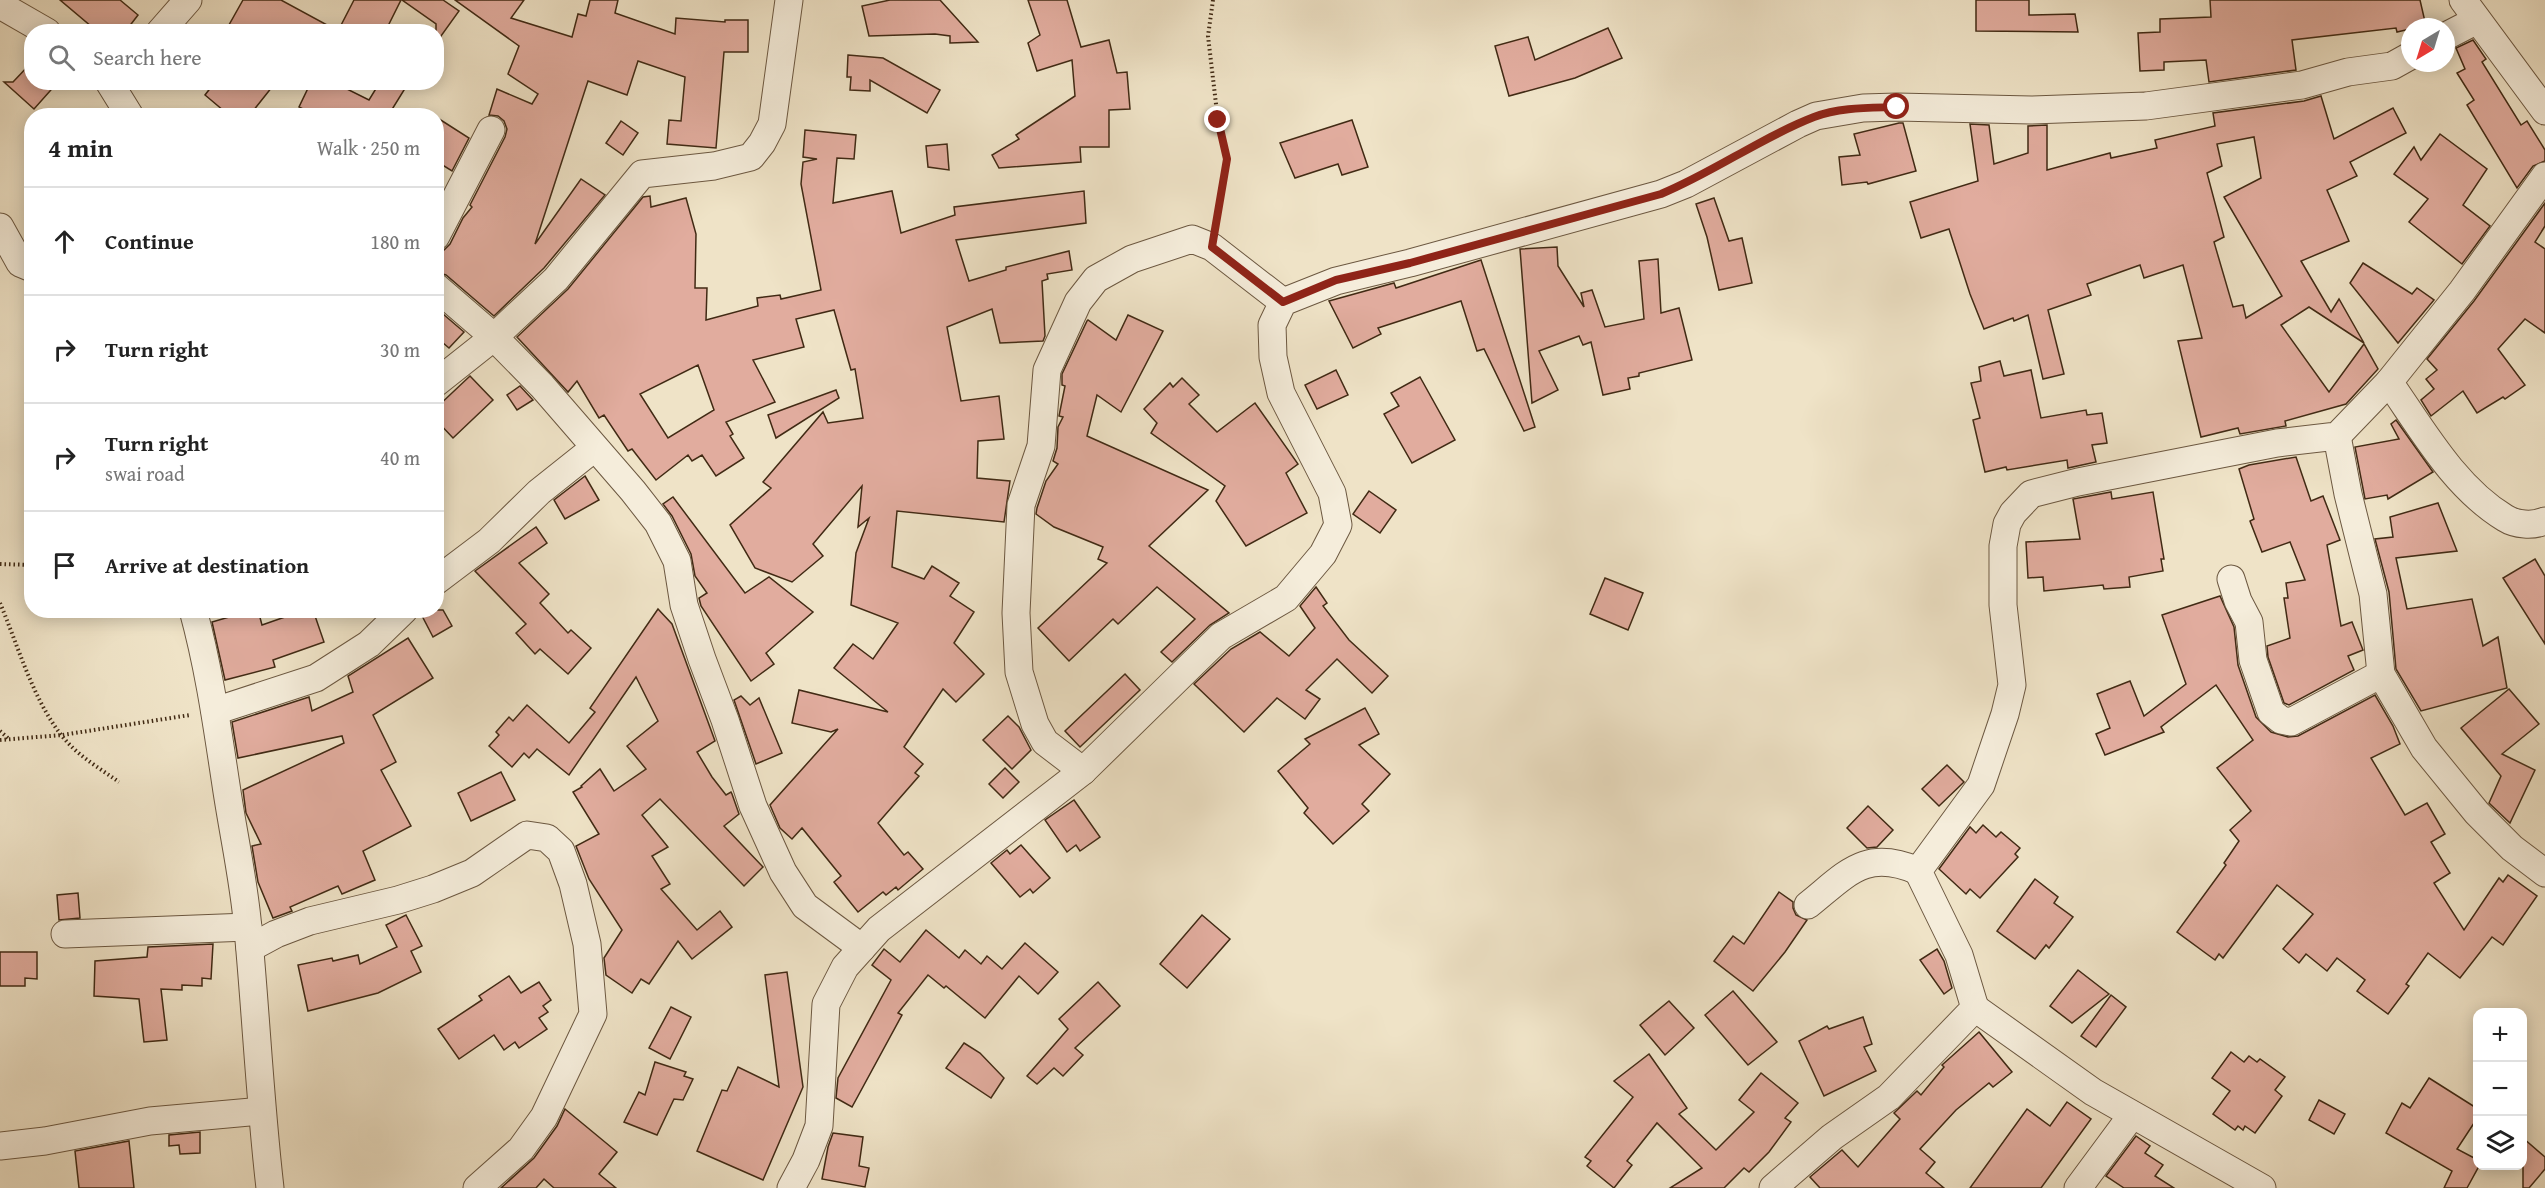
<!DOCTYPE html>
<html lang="en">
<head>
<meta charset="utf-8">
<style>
  body { margin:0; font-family:"Gentium Book Plus",serif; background:#f6f6f6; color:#222 }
  .controls { position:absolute; right:18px; bottom:18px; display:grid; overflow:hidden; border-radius:12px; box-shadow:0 3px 15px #0003 }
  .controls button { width:54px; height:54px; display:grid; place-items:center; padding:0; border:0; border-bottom:2px solid #e0e0e0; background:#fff; color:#222; font:30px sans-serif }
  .compass { position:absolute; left:2401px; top:18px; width:54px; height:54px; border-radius:50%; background:#fff; box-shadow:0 3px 15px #0003; rotate:218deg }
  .stop { position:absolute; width:18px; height:18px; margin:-14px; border:4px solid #8f2418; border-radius:50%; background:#fff }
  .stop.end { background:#8f2418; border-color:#fff; box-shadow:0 2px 6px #0008 }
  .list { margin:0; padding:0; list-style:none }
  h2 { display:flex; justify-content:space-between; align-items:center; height:78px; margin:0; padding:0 24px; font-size:26px }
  h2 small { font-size:20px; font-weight:400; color:#767676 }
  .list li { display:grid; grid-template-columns:39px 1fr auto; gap:18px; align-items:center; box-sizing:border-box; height:108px; padding:0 24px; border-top:2px solid #e0e0e0 }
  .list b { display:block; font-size:22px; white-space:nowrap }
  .list p { margin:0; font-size:20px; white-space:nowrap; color:#767676 }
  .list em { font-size:20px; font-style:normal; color:#767676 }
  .icon { flex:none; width:33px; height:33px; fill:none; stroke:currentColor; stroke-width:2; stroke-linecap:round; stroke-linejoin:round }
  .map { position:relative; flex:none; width:2545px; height:1188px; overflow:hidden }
  .search { position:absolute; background:#fff; box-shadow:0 3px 15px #0003; left:24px; top:24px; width:420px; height:66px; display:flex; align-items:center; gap:15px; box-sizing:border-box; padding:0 21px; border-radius:24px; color:#767676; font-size:22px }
  .panel { position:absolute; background:#fff; box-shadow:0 3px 15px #0003; left:24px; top:108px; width:420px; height:510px; border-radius:24px }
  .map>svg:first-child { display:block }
  .building { fill:#e1ac9e; stroke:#412a14; stroke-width:1.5; fill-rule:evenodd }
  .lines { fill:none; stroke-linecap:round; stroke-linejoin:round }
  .street-casing { stroke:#6c5841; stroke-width:29 }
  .path { stroke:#412a14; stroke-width:4; stroke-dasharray:1.5 3; stroke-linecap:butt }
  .street { stroke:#f5eddb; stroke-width:27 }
  .route { stroke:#8f2418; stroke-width:8 }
</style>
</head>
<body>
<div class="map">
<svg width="2545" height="1188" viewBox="0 0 2545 1188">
  <rect width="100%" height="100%" fill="#efe3c7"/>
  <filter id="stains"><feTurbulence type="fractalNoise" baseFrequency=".00333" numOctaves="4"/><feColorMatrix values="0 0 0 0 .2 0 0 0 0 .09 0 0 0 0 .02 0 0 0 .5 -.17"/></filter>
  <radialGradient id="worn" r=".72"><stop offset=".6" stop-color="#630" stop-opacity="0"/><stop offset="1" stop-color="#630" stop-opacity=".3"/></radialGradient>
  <g class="building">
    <polygon points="60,0 120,0 138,15 125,32 98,32"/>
    <polygon points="243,0 281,0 338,31 354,0 401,0 385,32 225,32"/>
    <polygon points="402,0 443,0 459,11 436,43 436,24"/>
    <polygon points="455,0 524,0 511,18 572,37 578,14 586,16 590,0 618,0 615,13 675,34 676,18 725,22 725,20 748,20 748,52 724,52 716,148 667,144 669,120 681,121 685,77 638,61 627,95 588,81 535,244 581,179 605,195 544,268 494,316 446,275 436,272 436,252 444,250 450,244 463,218 472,207 470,205 505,137 507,129 504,121 498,116 489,115 497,89 532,104 538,94 508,74 519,46"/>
    <polygon points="890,0 940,0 978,42 950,43 950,36 935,34 869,36 862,6"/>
    <polygon points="1028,0 1067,0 1081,47 1109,40 1117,73 1127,72 1130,109 1109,110 1109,147 1080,147 1081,162 999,168 992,155 1019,139 1016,135 1075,96 1072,60 1037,71 1028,43 1040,35"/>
    <polygon points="1976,0 2029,0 2029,15 2075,14 2078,32 1976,31"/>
    <polygon points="2210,0 2420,0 2426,26 2410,27 2410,29 2397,32 2396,28 2292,40 2296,70 2209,82 2206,60 2164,62 2164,70 2140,71 2138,33 2160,32 2160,19 2211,17"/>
    <polygon points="1608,28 1622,58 1575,78 1509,96 1495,46 1528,37 1535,60"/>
    <polygon points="2473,40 2486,59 2482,62 2521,125 2527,121 2545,150 2545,161 2533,166 2517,188 2467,105 2474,100 2457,73 2465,69 2456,48"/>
    <polygon points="848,55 883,58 940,90 927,113 870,80 870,91 850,90 851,77 847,77"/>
    <polygon points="32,62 32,82 58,82 34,109 4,82 13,82"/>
    <polygon points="215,82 276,82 249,116 230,116 205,95"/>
    <polygon points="311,82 333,82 369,100 380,82 409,82 391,111 400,116 317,116 299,107"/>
    <path d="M2321,96L2334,139L2393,108L2406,133L2350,162L2357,176L2327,190L2349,241L2301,261L2331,312L2339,299L2364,343L2309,307L2281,325L2329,392L2364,344L2378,369L2346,404L2285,421L2286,426L2240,434L2238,428L2201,437L2178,341L2202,338L2183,265L2144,278L2140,265L2087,284L2091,295L2048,310L2064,374L2043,379L2028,315L2014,321L2013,318L1984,329L1970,294L1949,229L1921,238L1910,202L1978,181L1970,124L1989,125L1994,164L2028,153V126L2047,125V170L2110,153L2111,158L2157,148L2155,140L2215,126L2213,113L2304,101ZM2254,137L2261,178L2224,197L2282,296L2246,318L2243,305L2233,307L2214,242L2224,237L2207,173L2222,166L2217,144Z"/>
    <polygon points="436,117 469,138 452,171 436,161"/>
    <polygon points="1352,120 1368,167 1342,175 1338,164 1295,178 1280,143"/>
    <polygon points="621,121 638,133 623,155 606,143"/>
    <polygon points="1899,123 1903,123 1916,171 1868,184 1867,182 1842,185 1839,157 1860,155 1854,134"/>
    <path d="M805,130L856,135L854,159L837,158L833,203L892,191L901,233L955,215L954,207L1084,191L1086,223L956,240L969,281L1006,270V267L1069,251L1072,270L1047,274L1048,279L1042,281L1045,336L1043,341L1000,343L992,309L947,327L961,401L999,396L1004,439L978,441L977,478L1010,481L1004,522L897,511L892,567L924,579L932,566L959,583L950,596L974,612L954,643L984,674L956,702L943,689L904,747L923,764L915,773L919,776L878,823L904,855L908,852L923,869L898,890L896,887L886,895L883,892L858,912L834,882L841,876L802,828L792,839L780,828L770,805L838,729L831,732L792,723L799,690L888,712L834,668L853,644L873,659L898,623L851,605L856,553L869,518L858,527L862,486L813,544L823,556L792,582L755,568L730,525L771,488L763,482L823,412L828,423L863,418L855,369L851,370L834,310L796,319L804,347L753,360L775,402L726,422L733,434L730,436L744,458L716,476L702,455L692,461L688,455L656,480L632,449L628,451L604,415L599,418L577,381L568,392L517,337L568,289L643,197L650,196L651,207L686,198L696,234L695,288H707L706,320L758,306L757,298L780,295L781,299L821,290L801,184L803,162L817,159L803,157ZM698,365L714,410L668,438L640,394Z"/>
    <polygon points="2440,134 2487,169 2463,205 2490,226 2462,264 2409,222 2428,199 2394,174 2414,147 2421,160"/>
    <polygon points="947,144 949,170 928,167 926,146"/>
    <polygon points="1714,198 1729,241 1742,238 1752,283 1719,290 1707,237 1696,204"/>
    <polygon points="2545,203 2545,226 2535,242 2545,249 2545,333 2525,319 2498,349 2525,385 2505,399 2503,397 2477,413 2463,391 2431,416 2421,400 2434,389 2426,379 2437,370 2427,359 2474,301"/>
    <polygon points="1557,247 1558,266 1584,307 1581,293 1592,290 1605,327 1644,319 1639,261 1658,259 1661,313 1679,308 1692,360 1639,373 1639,376 1628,378 1630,389 1603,395 1591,342 1583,345 1579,336 1539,351 1558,390 1532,403 1520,249"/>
    <polygon points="1481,260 1535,427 1524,431 1484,349 1477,351 1461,301 1378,328 1381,334 1353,348 1329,301 1394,283 1396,288"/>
    <polygon points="2363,263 2412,294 2417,288 2434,300 2398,343 2350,283"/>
    <polygon points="436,308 464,332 449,348 436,337"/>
    <polygon points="1128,315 1163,331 1121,412 1097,395 1087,436 1208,490 1149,546 1229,613 1210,625 1172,662 1161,652 1195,619 1157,587 1118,624 1113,619 1069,661 1038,628 1107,563 1098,559 1103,547 1054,527 1036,514 1037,508 1046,481 1058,464 1053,461 1057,448 1058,427 1063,417 1059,416 1065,386 1062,385 1062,374 1087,321 1088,320 1116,340"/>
    <polygon points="2000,361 2004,376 2031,370 2041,418 2086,410 2087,415 2102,413 2107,443 2092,445 2096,462 2068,468 2067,460 2007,470 2006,467 1985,472 1973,420 1980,418 1971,383 1981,381 1979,367"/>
    <polygon points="1336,370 1348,395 1317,409 1305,385"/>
    <polygon points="470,376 493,400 453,438 436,420 436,408"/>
    <polygon points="1420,377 1455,440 1412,463 1384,414 1399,406 1391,393"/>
    <polygon points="1182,378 1199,395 1189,404 1217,432 1255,403 1298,464 1286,473 1307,513 1246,546 1216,501 1225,486 1151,433 1157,423 1144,409 1170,383 1173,387"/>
    <polygon points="520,386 533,400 517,410 507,395"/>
    <polygon points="836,390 839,398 776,438 768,415"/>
    <polygon points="2396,420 2433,472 2388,499 2387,495 2365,499 2355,447 2399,439 2391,424"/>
    <polygon points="2296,457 2311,501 2323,496 2340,540 2327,545 2341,626 2352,622 2363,650 2348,656 2354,670 2289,705 2284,703 2268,657 2267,646 2290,638 2284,598 2288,598 2286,583 2305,580 2290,542 2262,552 2250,521 2254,519 2239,469 2249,465"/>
    <polygon points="585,476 599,500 565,519 554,500"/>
    <polygon points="1369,491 1396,510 1380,533 1353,514"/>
    <polygon points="2111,492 2112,499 2153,492 2164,559 2161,559 2163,571 2129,577 2130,587 2104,589 2103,585 2044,591 2043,577 2028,578 2026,542 2080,539 2073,499"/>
    <polygon points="673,497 745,593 769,577 813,612 766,653 774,664 751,681 701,606 699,598 707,593 695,576 691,554 672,516 663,504"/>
    <polygon points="2438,503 2457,551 2396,558 2407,609 2472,599 2483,646 2498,637 2507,688 2421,711 2396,669 2389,592 2375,539 2393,537 2390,517"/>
    <polygon points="536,527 547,543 519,563 549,594 540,603 568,633 571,630 591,648 568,674 540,649 535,654 516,633 526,624 475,571"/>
    <polygon points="2535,559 2545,576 2545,644 2503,578"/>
    <polygon points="1605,578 1643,593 1628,630 1590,614"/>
    <polygon points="1316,587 1327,603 1323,606 1349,640 1388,676 1372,693 1337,659 1306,690 1320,699 1305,719 1277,698 1244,732 1194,684 1231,649 1260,632 1289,656 1315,628 1300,606"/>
    <polygon points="2220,596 2234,627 2238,665 2256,717 2271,732 2288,737 2298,736 2375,695 2393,726 2400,744 2371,758 2405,815 2427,803 2445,834 2431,842 2450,873 2434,883 2464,930 2499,878 2503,882 2508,875 2537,896 2503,945 2492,937 2460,978 2428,953 2406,984 2409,986 2388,1014 2357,991 2365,980 2337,958 2327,971 2306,954 2299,963 2283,949 2313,914 2277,885 2223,958 2219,954 2215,960 2177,932 2226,865 2224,863 2239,841 2230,830 2251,811 2217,768 2253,740 2216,685 2161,727 2164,732 2105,755 2096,734 2110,728 2097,694 2130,681 2144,716 2186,684 2162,615"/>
    <polygon points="658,609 672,624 715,741 697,752 712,777 726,795 731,792 732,794 739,814 724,826 763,867 744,886 660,799 642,815 668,847 652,856 670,884 661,889 697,930 720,911 732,927 692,959 678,941 649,984 641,979 632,993 606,975 604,958 622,930 589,879 576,846 599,834 573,792 582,787 581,786 600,769 614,791 646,769 627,746 658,721 636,677 569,775 537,749 529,758 524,753 512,767 489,746 499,735 496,732 509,717 513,721 527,705 569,743 595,712 590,708"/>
    <polygon points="253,610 258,610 262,625 305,610 313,610 324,642 273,660 275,667 225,680 212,622"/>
    <polygon points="419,610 443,610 452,626 433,637"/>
    <polygon points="408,638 433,678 373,715 396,762 381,770 411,826 363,851 375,880 342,894 338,886 290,907 292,911 273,918 258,882 252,846 261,844 246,813 243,790 344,743 342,736 238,758 232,722 309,697 312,711 353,692 348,676"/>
    <polygon points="1125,674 1140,690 1080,747 1065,731"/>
    <polygon points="2509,689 2539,724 2502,754 2535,770 2510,823 2489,803 2501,776 2461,728"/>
    <polygon points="741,696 750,705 759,698 782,753 756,764 734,700"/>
    <polygon points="1365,708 1379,734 1359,745 1390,774 1362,804 1369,811 1333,844 1304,813 1308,808 1278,771 1310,744 1305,739"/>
    <polygon points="1008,716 1019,727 1031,750 1012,769 983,740"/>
    <polygon points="1947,765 1964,782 1939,806 1922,789"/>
    <polygon points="1005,768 1019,782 1003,798 989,784"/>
    <polygon points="501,772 515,800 471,821 458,793"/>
    <polygon points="1074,800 1100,837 1080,851 1076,845 1067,852 1045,820"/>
    <polygon points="1868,806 1893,830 1877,847 1867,848 1847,828"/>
    <polygon points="1983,825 1996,837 2001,832 2020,848 2015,854 2018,857 1980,898 1970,889 1966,894 1939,869 1970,827 1976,833"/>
    <polygon points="1021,845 1050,878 1033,893 1030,889 1020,897 991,863 1007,850 1010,854"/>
    <polygon points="2035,879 2058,897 2054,903 2073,917 2049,948 2046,945 2035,959 1997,931"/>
    <polygon points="1779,892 1793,902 1793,908 1796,915 1807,920 1785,952 1753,991 1714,961 1733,936 1744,944"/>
    <polygon points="78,893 80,918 59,920 57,895"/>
    <polygon points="406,915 422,946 411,951 421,972 378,993 308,1011 298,965 332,958 333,961 358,955 360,964 397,947 386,925"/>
    <polygon points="1202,915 1230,939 1187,988 1160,964"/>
    <polygon points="926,930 959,958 965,950 981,964 987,956 1002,969 1025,943 1058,972 1038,994 1019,976 985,1018 946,986 944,988 928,975 898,1013 902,1015 852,1107 836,1098 838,1078 891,980 872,965 884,949 900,962"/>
    <polygon points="213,944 211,979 202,978 202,986 182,985 182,990 161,989 167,1040 144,1042 139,999 94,996 95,961 147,957 148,947"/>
    <polygon points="1937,949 1944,961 1952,988 1944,994 1920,960"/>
    <polygon points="0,952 37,952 37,979 25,978 25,986 0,986"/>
    <polygon points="2078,970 2109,994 2072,1023 2050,1006"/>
    <polygon points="787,972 803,1087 763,1180 697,1151 722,1090 727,1091 738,1067 779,1087 765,975"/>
    <polygon points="509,976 521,993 539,982 551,1000 543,1006 548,1012 539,1018 547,1029 519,1048 515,1042 504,1050 494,1035 459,1059 438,1029 482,1000 479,996"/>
    <polygon points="1098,982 1120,1006 1075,1048 1083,1055 1063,1076 1054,1068 1037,1084 1027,1076 1068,1029 1059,1019"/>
    <polygon points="1733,991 1777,1042 1748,1065 1705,1015"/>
    <polygon points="2111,995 2126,1007 2096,1047 2081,1036"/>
    <polygon points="1669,1001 1694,1028 1665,1055 1640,1025"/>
    <polygon points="671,1007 691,1017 670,1059 649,1048"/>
    <polygon points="1863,1017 1872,1044 1864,1047 1876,1071 1824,1096 1799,1041 1827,1026 1829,1029"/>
    <polygon points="1979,1032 2012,1072 1993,1087 1989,1083 1956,1110 1920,1149 1935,1162 1926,1173 1944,1188 1820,1188 1810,1177 1842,1150 1858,1167 1900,1119 1894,1113 1917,1091 1921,1095 1944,1067 1942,1065"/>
    <polygon points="964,1043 980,1053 1004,1078 991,1098 946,1068"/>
    <polygon points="2231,1052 2244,1062 2249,1056 2257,1062 2260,1059 2285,1077 2275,1090 2282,1096 2255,1133 2245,1126 2243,1130 2238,1126 2235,1130 2213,1114 2230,1091 2212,1078"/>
    <polygon points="1649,1054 1687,1108 1679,1114 1716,1150 1754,1112 1739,1100 1761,1073 1798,1103 1785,1118 1791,1122 1769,1152 1749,1172 1744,1168 1724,1188 1670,1188 1702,1168 1657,1123 1627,1161 1632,1165 1614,1188 1587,1166 1591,1161 1585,1157 1633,1097 1614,1081"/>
    <polygon points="655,1062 686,1072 684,1076 693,1079 683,1100 674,1099 657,1135 624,1122 639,1092 645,1095"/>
    <polygon points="2429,1078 2478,1109 2478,1117 2457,1149 2478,1160 2479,1166 2467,1188 2444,1188 2452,1171 2386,1133 2402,1103 2410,1108"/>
    <polygon points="2319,1100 2345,1114 2334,1134 2309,1120"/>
    <polygon points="2067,1102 2091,1119 2041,1188 1970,1188 2027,1109 2050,1126"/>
    <polygon points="565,1109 617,1152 599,1174 616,1188 554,1188 544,1179 536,1188 501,1188 534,1158 557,1126"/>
    <polygon points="200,1132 200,1153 180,1154 179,1145 169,1146 169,1135"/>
    <polygon points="833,1133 863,1137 859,1166 869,1168 865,1187 822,1179 828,1147"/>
    <polygon points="2136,1136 2150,1146 2145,1153 2163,1165 2155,1176 2174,1188 2124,1188 2106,1176"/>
    <polygon points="2523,1138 2545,1157 2545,1169 2529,1188 2523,1188"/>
    <polygon points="129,1141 134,1188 79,1188 75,1151"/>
  </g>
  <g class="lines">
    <defs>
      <g id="street">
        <polyline points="2463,0 2545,111"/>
        <polyline points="0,5 47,32"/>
        <polyline points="160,32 188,0"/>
        <polyline points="2446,36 2477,20"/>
        <polyline points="109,82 130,116"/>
        <polyline points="0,227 20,263 32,268"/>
        <polyline points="436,236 491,130"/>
        <polyline points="436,287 494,337 542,386 633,491 658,523 677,561 684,605 702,659 725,720 753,806 783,872 805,906 862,948"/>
        <path d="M2389,382C2422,429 2454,487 2505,518C2516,525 2533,526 2545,521"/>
        <polyline points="436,383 494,337 556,279 642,174 714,166 751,157 762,143 772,124 789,0"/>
        <polyline points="2337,436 2348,494 2373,594 2381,674 2424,748 2477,813 2512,848 2545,873"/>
        <polyline points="2231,579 2238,601 2249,622 2253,660 2271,712 2281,720 2291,722 2381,674"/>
        <polyline points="436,581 489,541 539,492 588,453"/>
        <path d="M193,610C209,668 217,726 226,785C233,833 244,881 248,929C256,1015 260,1102 270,1188"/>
        <polyline points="215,711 316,678 369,644 404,610"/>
        <polyline points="1083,771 1045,742 1035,724 1019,672 1016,613 1021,505 1041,446 1047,370 1078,302 1096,279 1132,259 1192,239 1212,247 1283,302"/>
        <path d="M1808,905C1847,874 1865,848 1918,871"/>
        <polyline points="65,934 248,927"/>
        <polyline points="250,948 276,934 310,921 398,900 433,889 472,873 527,835 547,838 561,851 573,884 587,944 593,1014 544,1117 521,1149 477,1188"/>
        <polyline points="1975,1008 2093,1092 2262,1188"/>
        <polyline points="0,1146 45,1141 150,1121 261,1111"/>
        <polyline points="791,1188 806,1160 819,1126 826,1004 845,967 879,929 1083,771 1221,636 1286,598 1323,554 1338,525 1332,493 1281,393 1273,357 1272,325 1283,302 1336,281 1410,263 1661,194 1686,184 1798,124 1816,116 1863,108 1897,107 2031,110 2146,106 2302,85 2348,72 2392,66 2410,56"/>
        <polyline points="1773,1188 1832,1137 1889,1097 1975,1008 1959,955 1918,871 1981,785 2005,714 2012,685 2003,605 2003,546 2007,524 2013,513 2031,494 2078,482 2277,443 2337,436 2389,382 2462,291 2545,176"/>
        <polyline points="2078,1188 2132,1115"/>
      </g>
    </defs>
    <use href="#street" class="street-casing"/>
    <g class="path">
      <polyline points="1213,0 1208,36 1218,121 1227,159 1217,223"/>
      <polyline points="0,564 32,565"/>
      <path d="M0,603C19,648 35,707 68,743C82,758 102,770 119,782"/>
      <polyline points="0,731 9,739"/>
      <polyline points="0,740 62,735 190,715"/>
    </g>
    <use href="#street" class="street"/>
  </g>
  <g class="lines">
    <path class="route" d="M1218,120L1227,159L1212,247L1283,302L1336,280L1410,263L1661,194C1714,172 1762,137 1814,117C1840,107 1870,108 1897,107"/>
  </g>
  <rect width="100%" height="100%" filter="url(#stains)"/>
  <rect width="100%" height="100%" fill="url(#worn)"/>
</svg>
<div class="controls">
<button>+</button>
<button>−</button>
<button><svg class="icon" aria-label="layers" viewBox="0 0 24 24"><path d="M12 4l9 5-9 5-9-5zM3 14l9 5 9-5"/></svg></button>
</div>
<svg class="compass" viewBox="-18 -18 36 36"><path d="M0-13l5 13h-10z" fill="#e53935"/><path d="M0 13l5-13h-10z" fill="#767676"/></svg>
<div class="stop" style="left:1897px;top:107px"></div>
<div class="stop end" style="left:1218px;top:120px"></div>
<div class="search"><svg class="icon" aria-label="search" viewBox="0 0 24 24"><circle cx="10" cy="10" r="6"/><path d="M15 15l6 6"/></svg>Search here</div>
<section class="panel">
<h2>4 min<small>Walk · 250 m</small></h2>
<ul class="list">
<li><svg class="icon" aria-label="ahead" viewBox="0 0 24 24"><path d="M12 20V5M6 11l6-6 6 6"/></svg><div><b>Continue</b></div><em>180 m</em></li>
<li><svg class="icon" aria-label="right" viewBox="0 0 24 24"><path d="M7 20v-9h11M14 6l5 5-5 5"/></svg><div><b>Turn right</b></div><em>30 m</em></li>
<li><svg class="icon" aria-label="right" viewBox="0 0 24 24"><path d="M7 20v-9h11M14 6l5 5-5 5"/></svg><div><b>Turn right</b><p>swai road</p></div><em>40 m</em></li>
<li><svg class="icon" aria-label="arrive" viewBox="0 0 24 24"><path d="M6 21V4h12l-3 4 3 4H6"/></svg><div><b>Arrive at destination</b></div></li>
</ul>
</section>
</div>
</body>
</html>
